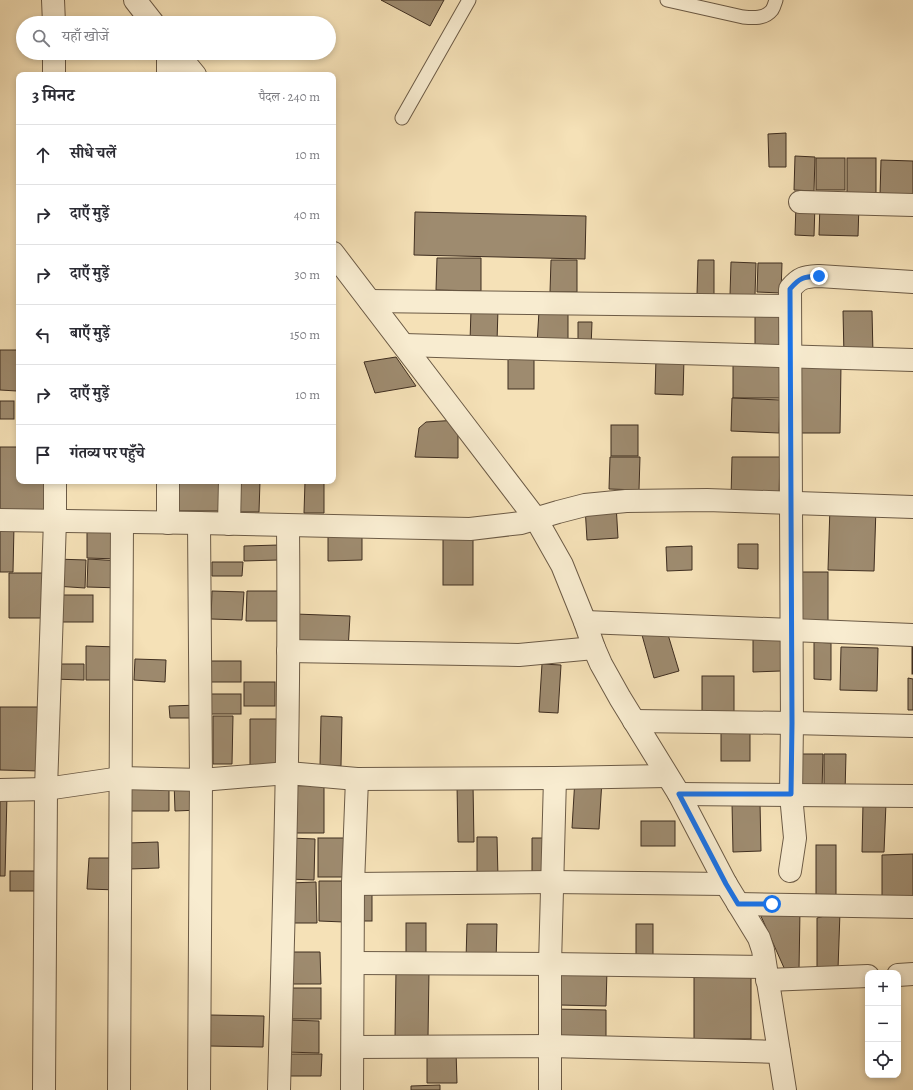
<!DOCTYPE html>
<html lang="hi">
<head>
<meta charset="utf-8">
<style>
  body { margin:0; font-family:Alegreya,"Noto Serif Devanagari",serif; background:#f7f7f7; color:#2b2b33 }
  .controls { position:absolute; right:12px; bottom:12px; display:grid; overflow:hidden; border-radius:8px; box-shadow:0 2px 6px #0003 }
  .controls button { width:36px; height:36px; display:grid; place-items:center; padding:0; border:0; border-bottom:1px solid #e1e1e2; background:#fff; color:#2b2b33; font:20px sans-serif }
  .stop { position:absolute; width:12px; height:12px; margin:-9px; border:3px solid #1a73e8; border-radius:50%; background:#fff }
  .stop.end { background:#1a73e8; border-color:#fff; box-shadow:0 1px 4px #0008 }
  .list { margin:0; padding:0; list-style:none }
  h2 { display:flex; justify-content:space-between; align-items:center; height:52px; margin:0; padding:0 16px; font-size:17px }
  h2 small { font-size:13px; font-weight:400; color:#7c7c81 }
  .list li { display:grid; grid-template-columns:26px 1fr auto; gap:12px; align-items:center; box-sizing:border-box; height:60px; padding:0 16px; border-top:1px solid #e1e1e2 }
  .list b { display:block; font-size:15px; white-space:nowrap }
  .list em { font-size:13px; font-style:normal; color:#7c7c81 }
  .icon { flex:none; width:22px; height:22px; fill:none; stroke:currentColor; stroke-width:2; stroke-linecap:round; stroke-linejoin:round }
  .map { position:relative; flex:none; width:913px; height:1090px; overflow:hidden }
  .search { position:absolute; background:#fff; box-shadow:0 2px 6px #0003; left:16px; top:16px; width:320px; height:44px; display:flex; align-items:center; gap:10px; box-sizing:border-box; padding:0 14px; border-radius:22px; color:#7c7c81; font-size:15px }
  .panel { position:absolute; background:#fff; box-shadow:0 2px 6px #0003; left:16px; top:72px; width:320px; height:412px; border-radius:8px }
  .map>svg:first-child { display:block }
  .building { fill:#9e8b6f; stroke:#3f2e20 }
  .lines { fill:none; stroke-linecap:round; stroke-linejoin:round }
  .service-casing { stroke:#6c5b46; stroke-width:15 }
  .minor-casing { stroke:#6c5b46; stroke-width:24 }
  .service { stroke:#f8ecd0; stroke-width:13 }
  .minor { stroke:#f8ecd0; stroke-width:22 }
  .route { stroke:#1a73e8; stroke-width:5 }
</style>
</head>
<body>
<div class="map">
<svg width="913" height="1090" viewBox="0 0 913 1090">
  <rect width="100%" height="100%" fill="#f5e1b7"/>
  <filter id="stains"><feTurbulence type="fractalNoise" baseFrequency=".005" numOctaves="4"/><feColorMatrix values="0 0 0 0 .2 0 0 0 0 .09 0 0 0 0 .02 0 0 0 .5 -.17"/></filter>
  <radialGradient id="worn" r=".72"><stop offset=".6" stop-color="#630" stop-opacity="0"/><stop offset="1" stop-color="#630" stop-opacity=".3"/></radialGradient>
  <g class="building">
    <polygon points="381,0 444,0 430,26"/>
    <polygon points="786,133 786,167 769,167 768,134"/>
    <polygon points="795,156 815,157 814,191 794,190"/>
    <rect x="816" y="158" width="29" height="32"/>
    <rect x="847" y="158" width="29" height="35"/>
    <polygon points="881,160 913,161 913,196 880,195"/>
    <polygon points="820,203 859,204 858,236 819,235"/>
    <polygon points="796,204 815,204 814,236 795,235"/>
    <polygon points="415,212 586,216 585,259 414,255"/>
    <polygon points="437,258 481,258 481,291 436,290"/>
    <polygon points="551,260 577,260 577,292 550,292"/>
    <polygon points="698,260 714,260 714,295 697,295"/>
    <polygon points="731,262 756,263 755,295 730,295"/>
    <polygon points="758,263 782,263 781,293 757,292"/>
    <polygon points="498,309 497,342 470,341 471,310"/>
    <rect x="755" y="309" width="25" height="40"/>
    <polygon points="568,310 568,345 537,345 539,311"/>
    <polygon points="843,311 872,311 873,355 844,356"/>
    <polygon points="578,322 592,322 591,348 578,348"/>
    <polygon points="0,350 18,350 17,391 0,390"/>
    <rect x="508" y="354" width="26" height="35"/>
    <polygon points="396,357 416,386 375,393 364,362"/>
    <polygon points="656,358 684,359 683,395 655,394"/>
    <rect x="733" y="362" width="47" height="36"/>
    <polygon points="793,364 841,365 840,433 792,433"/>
    <polygon points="732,398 780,400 779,433 731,431"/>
    <rect x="0" y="401" width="14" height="18"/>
    <rect x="17" y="401" width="2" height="16"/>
    <polygon points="458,420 458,458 415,457 419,428 426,422"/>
    <rect x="611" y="425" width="27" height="31"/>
    <polygon points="0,447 19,447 19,481 46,481 46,510 0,510"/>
    <polygon points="610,457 640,457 639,490 609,489"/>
    <polygon points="732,457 780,457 779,497 731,497"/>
    <rect x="173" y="481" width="53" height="30"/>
    <polygon points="238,481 260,481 259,512 238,512"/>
    <polygon points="305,481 324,481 324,513 304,513"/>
    <polygon points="616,504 618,538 587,540 585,506"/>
    <polygon points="830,506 876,507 874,571 828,570"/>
    <polygon points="87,525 120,525 119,559 87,558"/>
    <polygon points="0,526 14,526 13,572 0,572"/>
    <polygon points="328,529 362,529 362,560 328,561"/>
    <rect x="443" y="531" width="30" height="54"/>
    <polygon points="738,544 758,544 758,569 738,568"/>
    <polygon points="279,545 279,560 244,561 244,546"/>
    <polygon points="692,546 692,570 667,571 666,547"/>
    <polygon points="56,559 86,560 85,588 55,586"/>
    <polygon points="88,559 121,561 121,588 87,587"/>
    <polygon points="212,562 243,562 242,576 212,576"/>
    <rect x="796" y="572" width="32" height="52"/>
    <polygon points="9,573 45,573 44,618 9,618"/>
    <polygon points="212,591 244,592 242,620 211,619"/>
    <polygon points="247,591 279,591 278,621 246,621"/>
    <rect x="59" y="595" width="34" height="27"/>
    <polygon points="295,614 350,616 348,650 294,648"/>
    <polygon points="666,628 679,671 654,678 642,635"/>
    <polygon points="753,631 781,631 781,671 753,672"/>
    <rect x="912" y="641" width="1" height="33"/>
    <polygon points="814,642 831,643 831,680 814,679"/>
    <polygon points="86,646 119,647 118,680 86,680"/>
    <polygon points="841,647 878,648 877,691 840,690"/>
    <polygon points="135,659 166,660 165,682 134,680"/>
    <rect x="210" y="661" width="31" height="21"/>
    <polygon points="52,664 84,664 84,680 52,679"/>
    <polygon points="542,664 561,665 558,713 539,712"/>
    <rect x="702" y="676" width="32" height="39"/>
    <polygon points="908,678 913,679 913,710 908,710"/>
    <rect x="244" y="682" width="31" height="24"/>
    <rect x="210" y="694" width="31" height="20"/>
    <polygon points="200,705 200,718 170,718 169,706"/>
    <polygon points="0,707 42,707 41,771 0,770"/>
    <polygon points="213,716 233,716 232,764 213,764"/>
    <polygon points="321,716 342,717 341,766 320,766"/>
    <polygon points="250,719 278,719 277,766 250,766"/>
    <rect x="721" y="724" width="29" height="37"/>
    <polygon points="802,754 823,754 822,790 802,790"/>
    <polygon points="824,754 846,754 845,793 824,793"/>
    <polygon points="575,778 602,780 599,829 572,828"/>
    <polygon points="199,780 200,810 175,811 174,781"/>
    <polygon points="169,782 169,811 129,811 129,783"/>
    <polygon points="324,785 324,833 290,833 292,786"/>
    <polygon points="457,785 473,785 474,842 458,842"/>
    <polygon points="0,795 7,795 5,876 0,876"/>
    <polygon points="732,803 760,803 761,851 733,852"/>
    <polygon points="863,803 886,803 884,852 862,852"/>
    <rect x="641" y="821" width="34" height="25"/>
    <polygon points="477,837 497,837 498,877 477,877"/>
    <polygon points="290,838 315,839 314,880 289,879"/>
    <rect x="318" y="838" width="27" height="39"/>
    <polygon points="532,838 547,838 547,877 532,876"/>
    <polygon points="158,842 159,868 129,869 128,843"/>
    <rect x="816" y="845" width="20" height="56"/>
    <polygon points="913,854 913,899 882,899 882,855"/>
    <polygon points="89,858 119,858 118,890 87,889"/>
    <rect x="10" y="871" width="32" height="20"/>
    <polygon points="319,881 345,881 344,922 319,921"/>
    <polygon points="316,882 317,923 290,923 289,883"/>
    <rect x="359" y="885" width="13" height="36"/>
    <polygon points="800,910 799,970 785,970 760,914"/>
    <polygon points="840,912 838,969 817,969 817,918"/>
    <rect x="406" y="923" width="20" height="32"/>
    <polygon points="467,924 497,924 496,961 466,960"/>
    <rect x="636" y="924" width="17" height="39"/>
    <polygon points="286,952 320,952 321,984 287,984"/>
    <polygon points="560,969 607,970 606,1006 559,1005"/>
    <polygon points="396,970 429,971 428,1037 395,1037"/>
    <rect x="694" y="972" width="57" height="67"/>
    <rect x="287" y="988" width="34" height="31"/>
    <polygon points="553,1009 606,1010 606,1044 552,1042"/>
    <polygon points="210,1015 264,1016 263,1047 209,1046"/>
    <polygon points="287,1020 319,1021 319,1053 286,1052"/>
    <polygon points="456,1051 457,1083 427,1083 427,1052"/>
    <polygon points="285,1054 322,1054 321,1076 285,1076"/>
    <polygon points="440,1085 440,1090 411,1090 411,1086"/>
  </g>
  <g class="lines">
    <defs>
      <g id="service">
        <path d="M667,0L743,17C753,18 765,19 772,10C774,7 775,3 776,0"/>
        <polyline points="402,118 469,0"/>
      </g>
      <g id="minor">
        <polyline points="53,0 54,23"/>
        <polyline points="135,0 153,23"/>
        <polyline points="54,53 54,75"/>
        <polyline points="177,53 195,75"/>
        <polyline points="168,75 168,53"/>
        <polyline points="800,202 913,205"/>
        <polyline points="333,253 536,519 562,565 585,622 594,648 601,664 620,698 679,794 726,884 759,938 763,950 785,1090"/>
        <polyline points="370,301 790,306"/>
        <polyline points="404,345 913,360"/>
        <polyline points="168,481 168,523"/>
        <polyline points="0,520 199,523 470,529 521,523 558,512 585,505 626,501 707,500 913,507"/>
        <polyline points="199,523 201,780 199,1090"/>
        <polyline points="229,524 230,481"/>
        <polyline points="585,622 791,630 913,635"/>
        <polyline points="288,651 519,655 594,648"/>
        <polyline points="634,721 792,723 913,726"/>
        <polyline points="0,790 46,789 121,778 201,780 288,773 357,779 555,778 667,776"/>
        <polyline points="679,794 913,796"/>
        <path d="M790,871L795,838L791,795L792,723L790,289C800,277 804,277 819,276L913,282"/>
        <polyline points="353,884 552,882 726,884"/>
        <polyline points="738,904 913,907"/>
        <polyline points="353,963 550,964 765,967"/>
        <polyline points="898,975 913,974"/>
        <polyline points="767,980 868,976"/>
        <polyline points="353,1047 550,1046 779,1052"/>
        <polyline points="44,1090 46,789 55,520 55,481"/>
        <polyline points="119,1090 122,522"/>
        <path d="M279,1090C284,902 290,714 288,526"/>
        <polyline points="352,1090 353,884 357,779"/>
        <polyline points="550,1090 550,964 555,778"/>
      </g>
    </defs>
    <use href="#service" class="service-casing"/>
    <use href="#minor" class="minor-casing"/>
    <use href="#service" class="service"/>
    <use href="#minor" class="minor"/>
  </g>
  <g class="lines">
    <path class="route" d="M772,904H738L726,884L679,794H791L792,723L790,289C800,277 804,277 819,276"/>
  </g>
  <rect width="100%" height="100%" filter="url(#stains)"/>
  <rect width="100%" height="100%" fill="url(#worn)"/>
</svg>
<div class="controls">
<button>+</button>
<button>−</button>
<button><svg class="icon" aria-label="locate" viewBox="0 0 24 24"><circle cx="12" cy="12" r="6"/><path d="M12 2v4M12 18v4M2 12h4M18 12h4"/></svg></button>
</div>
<div class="stop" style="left:772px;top:904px"></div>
<div class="stop end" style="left:819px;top:276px"></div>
<div class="search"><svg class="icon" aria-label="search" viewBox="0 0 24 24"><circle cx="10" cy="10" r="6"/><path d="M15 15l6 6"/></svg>यहाँ खोजें</div>
<section class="panel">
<h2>3 मिनट<small>पैदल · 240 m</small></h2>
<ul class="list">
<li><svg class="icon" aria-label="ahead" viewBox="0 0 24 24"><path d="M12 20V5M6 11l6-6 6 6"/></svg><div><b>सीधे चलें</b></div><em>10 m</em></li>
<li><svg class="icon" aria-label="right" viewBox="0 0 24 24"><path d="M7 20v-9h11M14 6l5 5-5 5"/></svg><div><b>दाएँ मुड़ें</b></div><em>40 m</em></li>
<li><svg class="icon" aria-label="right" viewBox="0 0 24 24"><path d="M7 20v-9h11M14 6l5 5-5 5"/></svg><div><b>दाएँ मुड़ें</b></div><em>30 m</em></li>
<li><svg class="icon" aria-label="left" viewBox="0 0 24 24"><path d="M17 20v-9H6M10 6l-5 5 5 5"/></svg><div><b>बाएँ मुड़ें</b></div><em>150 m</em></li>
<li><svg class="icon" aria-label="right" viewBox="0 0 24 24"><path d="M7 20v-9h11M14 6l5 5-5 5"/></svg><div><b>दाएँ मुड़ें</b></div><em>10 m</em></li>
<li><svg class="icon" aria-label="arrive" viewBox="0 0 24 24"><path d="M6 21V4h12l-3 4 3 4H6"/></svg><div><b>गंतव्य पर पहुँचे</b></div></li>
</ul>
</section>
</div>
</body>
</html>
